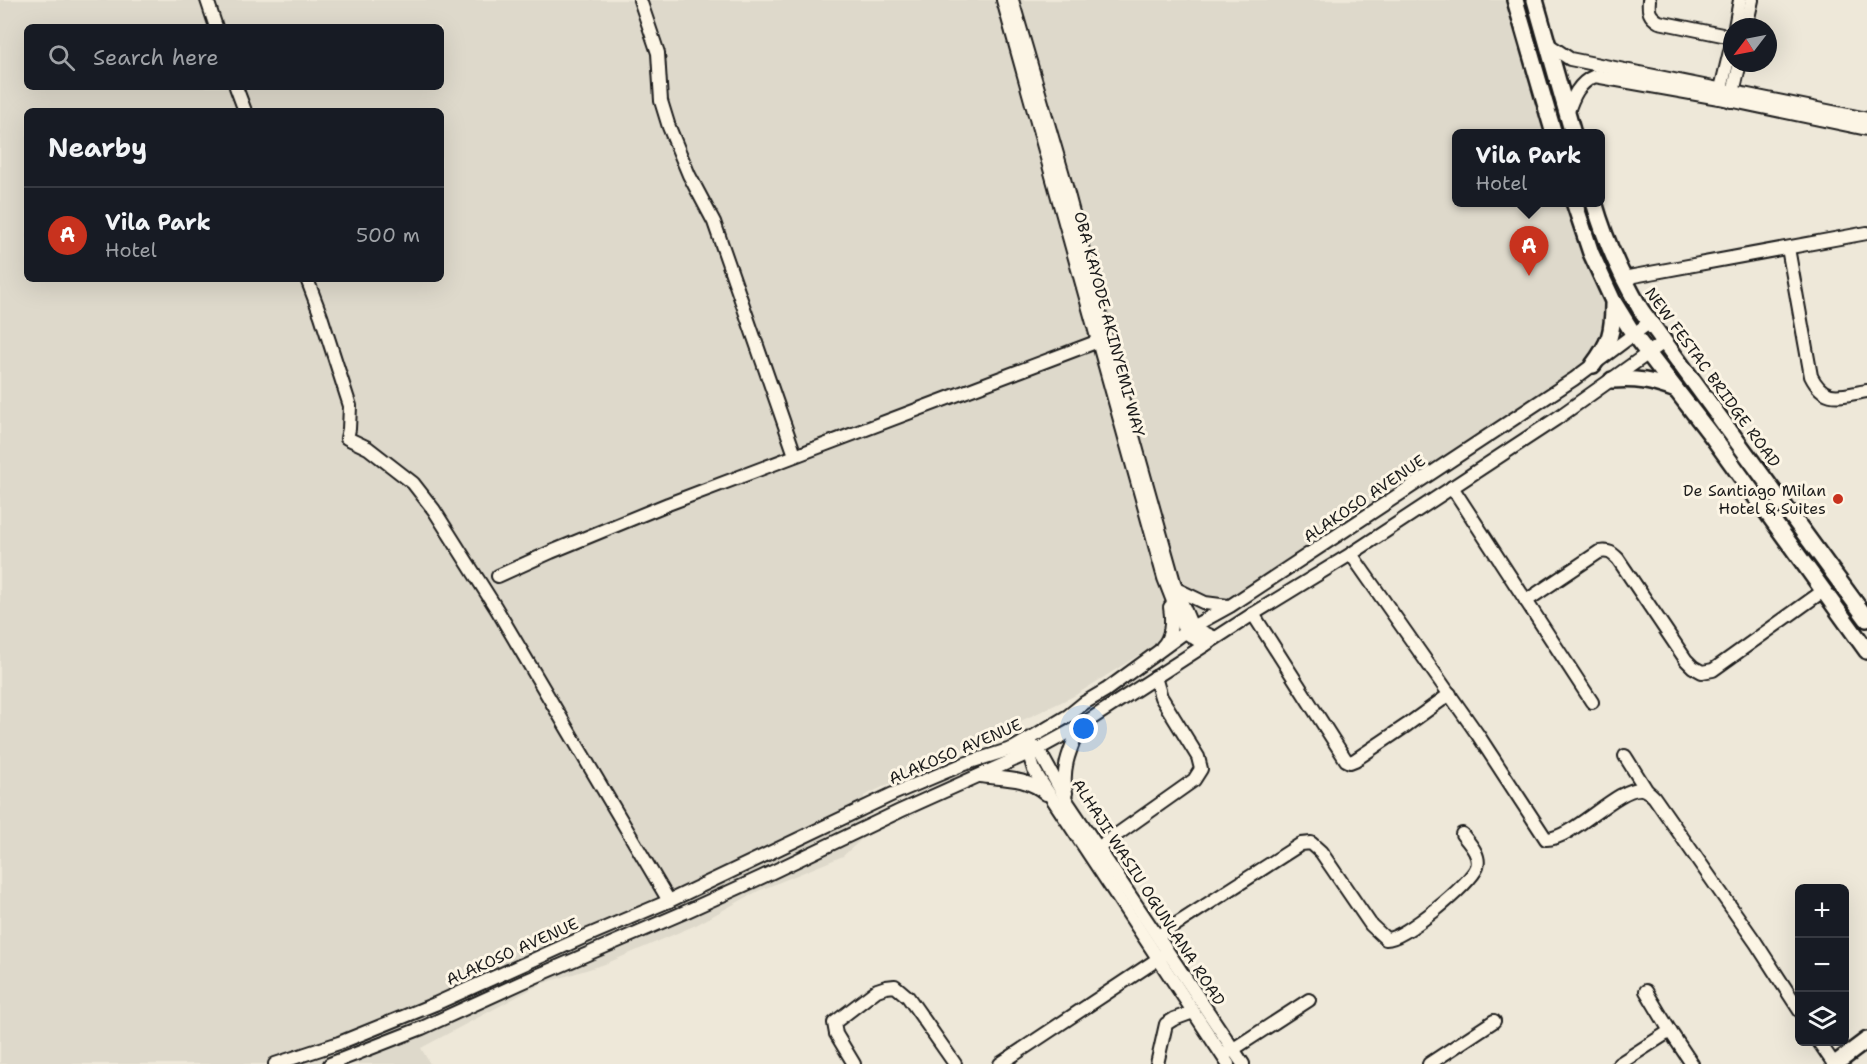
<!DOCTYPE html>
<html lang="en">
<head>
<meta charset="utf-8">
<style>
  body { margin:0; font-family:"Shantell Sans",sans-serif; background:#20242c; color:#f1f3f6 }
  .controls { position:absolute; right:18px; bottom:18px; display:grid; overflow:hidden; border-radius:9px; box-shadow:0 6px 24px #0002 }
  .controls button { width:54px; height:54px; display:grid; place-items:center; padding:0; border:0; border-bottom:2px solid #363941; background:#171b24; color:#f1f3f6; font:30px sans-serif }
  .compass { position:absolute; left:1723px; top:18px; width:54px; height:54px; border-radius:50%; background:#171b24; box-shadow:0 6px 24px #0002; rotate:238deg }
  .you { position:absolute; left:1084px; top:729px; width:21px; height:21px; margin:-15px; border:4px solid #fff; border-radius:50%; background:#1a73e8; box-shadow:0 0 0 9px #1a73e833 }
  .badge { display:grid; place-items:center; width:39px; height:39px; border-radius:50%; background:#c8321e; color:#fff; font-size:20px; font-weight:700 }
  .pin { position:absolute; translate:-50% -50px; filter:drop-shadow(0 2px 3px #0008) }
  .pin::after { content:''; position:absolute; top:32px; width:21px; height:18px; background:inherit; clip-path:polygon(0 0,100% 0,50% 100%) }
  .popup { position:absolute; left:1452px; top:129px; width:153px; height:78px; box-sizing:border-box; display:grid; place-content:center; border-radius:9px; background:#171b24; filter:drop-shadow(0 2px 4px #0005); font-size:20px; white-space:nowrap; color:#9ea1a6 }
  .popup b { font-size:22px; color:#f1f3f6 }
  .popup::after { content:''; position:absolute; left:50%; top:100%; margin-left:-12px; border:12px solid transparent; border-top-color:#171b24 }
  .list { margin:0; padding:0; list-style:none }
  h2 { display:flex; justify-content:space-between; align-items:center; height:78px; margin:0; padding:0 24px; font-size:26px }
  h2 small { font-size:20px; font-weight:400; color:#9ea1a6 }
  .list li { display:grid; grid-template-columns:39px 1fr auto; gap:18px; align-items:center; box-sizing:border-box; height:96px; padding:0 24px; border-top:2px solid #363941 }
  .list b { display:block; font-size:22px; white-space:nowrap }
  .list p { margin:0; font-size:20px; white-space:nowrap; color:#9ea1a6 }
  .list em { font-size:20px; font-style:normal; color:#9ea1a6 }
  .icon { flex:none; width:33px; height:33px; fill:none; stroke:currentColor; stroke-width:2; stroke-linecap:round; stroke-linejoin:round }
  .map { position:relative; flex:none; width:1867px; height:1064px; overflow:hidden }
  .search { position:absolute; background:#171b24; box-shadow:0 6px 24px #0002; left:24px; top:24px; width:420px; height:66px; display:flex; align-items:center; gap:15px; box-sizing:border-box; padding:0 21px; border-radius:9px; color:#9ea1a6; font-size:22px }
  .panel { position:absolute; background:#171b24; box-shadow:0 6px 24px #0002; left:24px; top:108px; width:420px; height:174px; border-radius:9px }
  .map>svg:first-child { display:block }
  .built { fill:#ded9cb; fill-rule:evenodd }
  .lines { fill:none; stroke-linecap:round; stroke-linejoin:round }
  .stream { stroke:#6f6c67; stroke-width:2 }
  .minor-casing { stroke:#1c1c1c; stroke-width:16 }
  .major-casing { stroke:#1c1c1c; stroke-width:20 }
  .minor { stroke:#fcf5e5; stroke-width:12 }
  .major { stroke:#fcf5e5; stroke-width:15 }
  .poi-dot { fill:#c8321e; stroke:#fcf5e5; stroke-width:2 }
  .labels { text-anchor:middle; stroke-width:6; stroke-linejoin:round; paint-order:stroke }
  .street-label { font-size:16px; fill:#1c1c1c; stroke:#fcf5e5 }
  .poi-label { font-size:16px; fill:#1c1c1c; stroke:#fcf5e5; text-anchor:end }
</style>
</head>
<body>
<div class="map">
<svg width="1867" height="1064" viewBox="0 0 1867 1064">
  <rect width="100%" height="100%" fill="#eee8d9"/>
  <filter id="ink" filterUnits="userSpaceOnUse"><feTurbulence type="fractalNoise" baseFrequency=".0167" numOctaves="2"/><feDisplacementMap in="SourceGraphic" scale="12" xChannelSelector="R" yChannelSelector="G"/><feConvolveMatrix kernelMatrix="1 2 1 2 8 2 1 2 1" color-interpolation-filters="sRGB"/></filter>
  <g filter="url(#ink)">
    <path class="built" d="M0,0H1512L1550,133L1457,134V202L1574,203L1618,314L1606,358L1417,483L1267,574L1074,696L980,740L864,796L865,836L843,856L758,891L696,925L605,964L541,984L421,1048L430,1064H0ZM27,27H441V87H27ZM27,111H441V279H27Z"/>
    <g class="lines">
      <polyline class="stream" points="1164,1059 1169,1039"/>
      <defs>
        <g id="minor">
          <polyline points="207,0 216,27"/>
          <polyline points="640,0 658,53 661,101 669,127 689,175 714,222 795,455"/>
          <polyline points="1003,0 1164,578 1185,632 1205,645"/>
          <polyline points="1012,0 1063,175 1122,397 1176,589 1192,627 1215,638"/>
          <path d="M1649,0C1648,11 1649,16 1659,22L1732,37"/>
          <polyline points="1735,27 1740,0"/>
          <polyline points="1746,27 1752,0"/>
          <polyline points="1549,45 1570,59 1867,119"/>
          <polyline points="236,87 245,111"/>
          <polyline points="1719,97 1732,43"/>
          <polyline points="1731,101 1740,63"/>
          <path d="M1567,114C1573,97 1578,83 1595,76L1719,98L1867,129"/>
          <path d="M1788,248L1811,376C1825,404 1841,395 1867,391"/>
          <polyline points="1623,278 1867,233"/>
          <polyline points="307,279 321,316 350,406 349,429 347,438 368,448 413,483 434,510 496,608 669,901"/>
          <polyline points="1452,487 1592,702"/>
          <path d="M1351,554L1478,735L1546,839C1572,840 1618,786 1642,789C1647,790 1650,793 1654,797L1756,943L1800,1011"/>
          <polyline points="498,576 551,552 668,504 1096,342"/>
          <polyline points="1176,589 1205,603 1228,606"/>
          <path d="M1526,601L1599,552C1609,550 1612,553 1618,559L1686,660L1693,667L1702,672L1713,670L1823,591"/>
          <polyline points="1253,614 1346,760 1350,762 1355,760 1407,725 1450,694"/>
          <path d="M1162,647C1172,637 1172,620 1170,607"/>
          <polyline points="1032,746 1038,749 1068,803 1243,1064"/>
          <polyline points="1022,751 1029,754 1034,770 1040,780 1228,1064"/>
          <polyline points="1625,756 1647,791"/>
          <path d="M980,776C1004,779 1027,777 1046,794"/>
          <path d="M1066,793C1061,767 1071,748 1080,726"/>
          <polyline points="1098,848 1194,780 1201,769 1198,757 1161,697 1155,677"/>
          <path d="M1158,936L1301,844L1311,843L1321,852L1371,925L1386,939C1403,940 1471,884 1477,867C1481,855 1469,843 1462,834"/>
          <polyline points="1646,991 1670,1031 1692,1064"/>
          <polyline points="1819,1042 1834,1064"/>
          <polyline points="1229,1052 1309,1000"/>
          <polyline points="275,1064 339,1043 435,1004 584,937 669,901 893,794 964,764 1014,748 1068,716 1084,703 1106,690 1192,627 1230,606 1318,548 1574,379 1650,322"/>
          <polyline points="330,1064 422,1028 525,981 685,912 762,877 900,811 1038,749 1080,726 1253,614 1351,554 1556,419 1664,342"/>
          <polyline points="854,1064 836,1034 834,1023 877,990 886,987 895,986 908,997 955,1064"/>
          <polyline points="1000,1064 1164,955"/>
          <polyline points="1157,1064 1166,1024 1174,1019 1193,1012"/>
          <polyline points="1429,1064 1494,1021"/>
          <polyline points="1619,1064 1670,1031"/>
        </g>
        <g id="major">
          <polyline points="1515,0 1554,134"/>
          <polyline points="1535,0 1573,134"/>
          <polyline points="1574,202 1591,253 1613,301 1634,335 1714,439 1867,651"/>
          <path d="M1594,202C1605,240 1621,276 1641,310L1867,619"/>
          <path d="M1593,365C1610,342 1613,333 1613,304"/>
          <path d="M1612,380C1637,378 1652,381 1676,390"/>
          <polyline points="1835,1064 1867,1040"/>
        </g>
      </defs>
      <use href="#minor" class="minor-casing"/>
      <use href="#major" class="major-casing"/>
      <use href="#minor" class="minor"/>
      <use href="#major" class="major"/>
    </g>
  </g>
  <circle class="poi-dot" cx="1838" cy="499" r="6"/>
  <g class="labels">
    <g class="street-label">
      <text transform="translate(1110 324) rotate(75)" y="6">OBA KAYODE AKINYEMI WAY</text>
      <text transform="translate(1713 377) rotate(54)" y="6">NEW FESTAC BRIDGE ROAD</text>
      <text transform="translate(1364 498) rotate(-34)" y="6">ALAKOSO AVENUE</text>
      <text transform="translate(955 751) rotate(-23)" y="6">ALAKOSO AVENUE</text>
      <text transform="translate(1149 892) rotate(57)" y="6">ALHAJI WASIU OGUNLANA ROAD</text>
      <text transform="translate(512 951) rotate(-24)" y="6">ALAKOSO AVENUE</text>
    </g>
    <g class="poi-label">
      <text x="1826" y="496">De Santiago Milan<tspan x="1826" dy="18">Hotel &amp; Suites</tspan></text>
    </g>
  </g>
</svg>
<div class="controls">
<button>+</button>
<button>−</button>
<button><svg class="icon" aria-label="layers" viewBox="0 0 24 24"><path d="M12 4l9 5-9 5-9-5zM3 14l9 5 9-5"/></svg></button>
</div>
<svg class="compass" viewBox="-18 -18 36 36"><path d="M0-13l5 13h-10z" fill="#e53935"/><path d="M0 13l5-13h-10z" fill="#9ea1a6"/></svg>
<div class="you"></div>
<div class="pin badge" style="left:1529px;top:276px">A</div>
<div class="popup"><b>Vila Park</b>Hotel</div>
<div class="search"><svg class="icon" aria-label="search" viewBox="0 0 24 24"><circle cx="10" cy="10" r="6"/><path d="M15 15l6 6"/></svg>Search here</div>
<section class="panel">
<h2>Nearby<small></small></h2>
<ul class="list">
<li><span class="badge">A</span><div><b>Vila Park</b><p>Hotel</p></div><em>500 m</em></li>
</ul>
</section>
</div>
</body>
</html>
